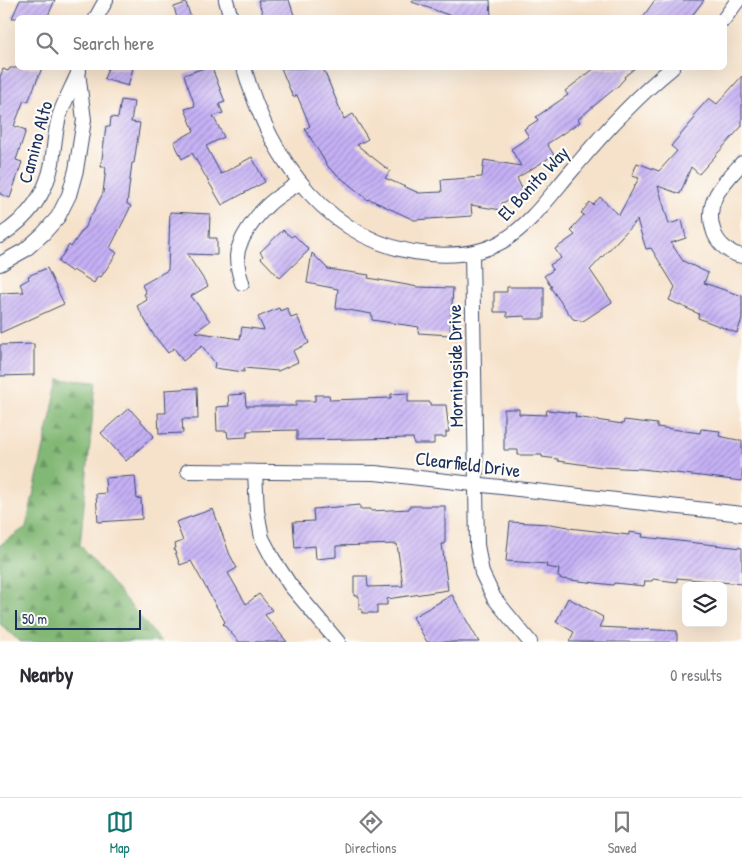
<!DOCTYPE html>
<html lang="en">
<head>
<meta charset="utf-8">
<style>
  body { margin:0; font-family:"Patrick Hand",sans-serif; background:#f2f2f3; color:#2b2b33 }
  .controls { position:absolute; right:15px; bottom:15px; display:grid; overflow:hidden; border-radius:8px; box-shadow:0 5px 20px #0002 }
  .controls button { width:45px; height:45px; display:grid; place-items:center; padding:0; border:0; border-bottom:1px solid #e1e1e2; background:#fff; color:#2b2b33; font:25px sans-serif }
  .scale { position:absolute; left:15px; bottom:12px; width:126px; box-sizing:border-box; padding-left:5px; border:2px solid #1b2f5e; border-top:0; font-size:14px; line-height:18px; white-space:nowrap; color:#1b2f5e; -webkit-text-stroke:4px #fdfcf7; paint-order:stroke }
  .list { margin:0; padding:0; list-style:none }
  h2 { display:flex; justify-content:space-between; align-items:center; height:65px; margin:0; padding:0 20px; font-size:21px }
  h2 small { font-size:16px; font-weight:400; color:#7c7c81 }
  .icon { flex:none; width:28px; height:28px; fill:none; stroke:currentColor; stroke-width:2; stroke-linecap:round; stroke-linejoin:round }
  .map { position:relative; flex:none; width:742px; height:642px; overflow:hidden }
  .search { position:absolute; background:#fff; box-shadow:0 5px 20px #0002; left:15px; right:15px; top:15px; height:55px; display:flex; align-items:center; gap:12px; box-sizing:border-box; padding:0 18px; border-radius:8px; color:#7c7c81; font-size:19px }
  .sheet { height:155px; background:#fff }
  nav { display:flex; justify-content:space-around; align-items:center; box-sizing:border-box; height:70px; border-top:1px solid #e1e1e2; background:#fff; font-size:14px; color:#7c7c81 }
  nav a { display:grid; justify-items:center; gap:2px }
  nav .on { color:#0f766e }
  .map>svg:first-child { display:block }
  .forest { fill:url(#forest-firs); stroke:#4e746a }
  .building { fill:url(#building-hatch) }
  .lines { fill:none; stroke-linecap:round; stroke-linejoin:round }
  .minor-casing { stroke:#3c4a6e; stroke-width:16 }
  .minor { stroke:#fff; stroke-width:14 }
  .labels { text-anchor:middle; stroke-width:4.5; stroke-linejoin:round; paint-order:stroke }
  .street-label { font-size:19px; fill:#1b2f5e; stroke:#fdfcf7 }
</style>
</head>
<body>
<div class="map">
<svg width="742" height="642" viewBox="0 0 742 642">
  <defs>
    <pattern id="forest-firs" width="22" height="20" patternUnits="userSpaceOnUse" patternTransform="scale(1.25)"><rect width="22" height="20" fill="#82b875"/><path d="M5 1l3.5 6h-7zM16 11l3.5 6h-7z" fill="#6a9663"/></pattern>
    <pattern id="building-hatch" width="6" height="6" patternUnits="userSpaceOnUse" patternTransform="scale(1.25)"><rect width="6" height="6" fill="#c6b1f5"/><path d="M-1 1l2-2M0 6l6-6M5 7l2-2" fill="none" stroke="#a090ca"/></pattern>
  </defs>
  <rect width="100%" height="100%" fill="#fdfcf7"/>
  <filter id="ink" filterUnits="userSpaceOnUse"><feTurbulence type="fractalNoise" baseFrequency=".02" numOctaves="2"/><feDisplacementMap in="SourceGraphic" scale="10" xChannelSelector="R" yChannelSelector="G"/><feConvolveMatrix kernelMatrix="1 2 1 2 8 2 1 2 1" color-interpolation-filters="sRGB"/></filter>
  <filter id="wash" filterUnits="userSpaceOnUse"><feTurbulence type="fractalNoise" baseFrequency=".0096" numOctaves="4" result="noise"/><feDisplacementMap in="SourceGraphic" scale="20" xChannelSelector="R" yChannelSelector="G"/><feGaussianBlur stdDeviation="1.12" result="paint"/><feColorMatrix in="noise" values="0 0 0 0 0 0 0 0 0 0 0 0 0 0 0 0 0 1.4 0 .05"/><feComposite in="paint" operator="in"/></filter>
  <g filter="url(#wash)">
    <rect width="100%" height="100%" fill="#f6e2cb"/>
    <polygon class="forest" points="59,379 96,382 80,545 161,642 20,642 0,624 0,545 26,527"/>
    <g id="blocks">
      <g class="building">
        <polygon points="20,0 55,0 47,18 12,18"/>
        <polygon points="258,0 289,0 295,18 264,18"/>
        <polygon points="413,0 490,0 491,18 457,18 412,2"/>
        <polygon points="655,0 704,0 690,18 642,18"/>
        <polygon points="186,3 191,18 177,18 174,7"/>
        <polygon points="10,68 42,68 28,102 24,100 14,126 26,130 16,160 22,162 10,198 0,194 0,77 3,69 8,71"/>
        <polygon points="108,68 133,68 128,86 104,79"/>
        <polygon points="204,68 212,68 225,102 219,104 223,113 213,116 224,137 206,146 221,174 252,157 265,182 222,205 192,153 182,159 174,142 194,131 185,109 195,106 184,75"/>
        <polygon points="281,68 323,68 344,119 353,114 368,139 357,145 390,171 385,178 419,193 442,192 441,180 482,177 484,160 521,166 511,149 529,137 524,129 538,120 536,117 568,95 565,91 595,68 635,68 624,77 625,78 618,86 578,119 580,122 547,144 554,155 517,178 524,193 502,203 501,210 471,205 472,216 414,220 369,199 368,200 329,168 305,129 310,126 297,95 293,97"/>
        <polygon points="742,76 742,126 699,174 691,167 680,194 658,186 669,224 682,220 686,238 671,243 683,261 708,273 704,283 742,296 742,319 737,333 698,318 699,314 669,300 675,287 651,248 646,249 637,220 590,270 612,302 583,321 573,319 550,287 552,287 544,276 553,270 550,265 561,258 555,249 575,235 571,231 573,229 572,228 584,215 581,213 590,202 593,205 600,197 619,215 639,178 632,176 637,163 659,171 677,151 671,146 695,118 693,116 709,98 717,104"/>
        <polygon points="121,100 134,102 131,122 140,123 134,163 132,163 127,204 131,206 110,248 117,253 101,277 98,276 94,283 73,270 72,272 58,262 69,245 71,247 88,222 89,217 94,211 103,193 106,167 101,167 106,126 110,127 111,117 118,118"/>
        <polygon points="170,212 210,214 209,238 217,238 217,255 187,254 208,286 191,296 210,321 195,332 240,339 242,327 264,330 258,317 279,308 280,311 287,308 291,318 297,316 309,343 293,351 298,362 278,371 244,368 244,372 214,368 215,363 202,346 183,361 174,348 168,353 153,334 137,306 147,300 144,294 146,293 142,285 168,270"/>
        <polygon points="283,230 291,237 294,235 309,250 280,278 261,258 263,256 260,252"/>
        <polygon points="312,253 328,269 369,275 368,278 418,287 453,288 450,335 418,333 419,327 372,320 372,314 336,308 338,289 307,283"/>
        <polygon points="47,268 64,304 0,333 0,293 24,292 20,284 29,279 28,276"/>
        <polygon points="507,287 544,287 544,319 525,319 525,316 507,317 507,312 494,312 494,292 507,292"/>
        <polygon points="34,344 34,375 0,376 0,345"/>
        <polygon points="197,388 198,419 182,419 183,433 159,434 158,413 166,413 165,390"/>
        <polygon points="408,393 408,402 430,402 430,405 446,405 449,432 446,432 446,437 434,437 434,444 414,444 413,438 297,440 297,430 247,431 247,437 228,438 227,431 217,431 216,407 229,406 228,395 245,394 246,406 296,406 296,401 315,401 315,395 329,395 330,400 391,398 391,394"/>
        <polygon points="129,408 154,436 126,461 101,433"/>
        <polygon points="504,409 519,409 519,414 546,415 547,410 576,413 575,417 623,424 624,420 657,424 657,427 700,433 701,429 720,431 719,436 742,441 742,481 642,469 602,467 558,461 558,459 542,457 542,455 518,455 518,450 504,450"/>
        <polygon points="135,476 137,499 141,498 142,519 98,522 96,494 106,493 105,478"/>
        <polygon points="360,505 360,509 371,509 371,511 409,509 409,506 445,506 445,544 442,544 448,590 387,599 387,605 377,605 377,613 362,613 362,609 359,609 359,596 354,596 354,576 367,576 368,587 403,586 397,544 336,546 336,557 316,559 315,546 295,548 293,522 314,521 313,509"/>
        <polygon points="213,509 230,555 237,568 228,573 246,604 259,594 272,610 265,615 287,642 239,642 223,624 225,622 191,561 180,565 174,549 176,548 175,544 183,541 176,522"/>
        <polygon points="510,522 550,524 569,527 569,528 629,535 629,532 643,534 642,537 742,548 742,584 677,578 677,582 653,579 652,581 645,581 644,586 614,583 613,585 562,579 558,577 559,569 546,567 547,564 506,561"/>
        <polygon points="452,595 479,642 427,642 413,617"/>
        <polygon points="568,598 603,617 602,618 603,619 599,627 677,631 677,642 569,642 574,632 556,622"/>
      </g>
    </g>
  </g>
  <g filter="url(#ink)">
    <use href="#blocks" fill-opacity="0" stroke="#3c4a6e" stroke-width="1"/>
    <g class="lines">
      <defs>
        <g id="minor">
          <polyline points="226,0 231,18"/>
          <polyline points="96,18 106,0"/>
          <polyline points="724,19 738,0"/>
          <path d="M244,68C270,159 328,245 429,254C454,256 481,254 503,241C532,223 552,193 574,168C604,132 636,97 672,68"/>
          <path d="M742,163C722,185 702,203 715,235C720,246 731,254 742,256"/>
          <path d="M0,236C27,219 46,195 52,163C54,148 55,132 59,117C64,101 73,86 79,71"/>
          <polyline points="472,253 477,545 482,573 494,598 530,642"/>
          <polyline points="0,264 25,250 43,234 58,217 69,195 76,170 84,120 78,72"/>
          <path d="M242,283C239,274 237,265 237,256C238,240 256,216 268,205C277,196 289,190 300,182"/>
          <polyline points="188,471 375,473 742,514"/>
          <polyline points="255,472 257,511 262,538 273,559 290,585 338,642"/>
        </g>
      </defs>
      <use href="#minor" class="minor-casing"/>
      <use href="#minor" class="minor"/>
    </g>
  </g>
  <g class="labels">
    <g class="street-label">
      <text transform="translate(35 142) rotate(-75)" y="7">Camino Alto</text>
      <text transform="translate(533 183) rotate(-47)" y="7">El Bonito Way</text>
      <text transform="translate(455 366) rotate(-91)" y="7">Morningside Drive</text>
      <text transform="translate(468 464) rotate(7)" y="7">Clearfield Drive</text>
    </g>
  </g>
</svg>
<div class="controls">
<button><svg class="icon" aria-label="layers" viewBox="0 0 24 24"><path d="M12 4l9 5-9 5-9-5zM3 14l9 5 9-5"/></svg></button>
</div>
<div class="scale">50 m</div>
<div class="search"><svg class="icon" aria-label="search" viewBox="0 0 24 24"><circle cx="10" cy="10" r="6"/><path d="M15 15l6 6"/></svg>Search here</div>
</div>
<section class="sheet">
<h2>Nearby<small>0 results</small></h2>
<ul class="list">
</ul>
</section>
<nav>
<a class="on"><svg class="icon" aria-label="map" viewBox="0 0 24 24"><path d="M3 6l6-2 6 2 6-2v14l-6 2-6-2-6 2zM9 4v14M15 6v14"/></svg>Map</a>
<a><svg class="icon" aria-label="directions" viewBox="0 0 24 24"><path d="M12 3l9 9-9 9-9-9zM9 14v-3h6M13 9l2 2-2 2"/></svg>Directions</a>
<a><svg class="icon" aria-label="saved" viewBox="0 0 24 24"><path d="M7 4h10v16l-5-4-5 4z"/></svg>Saved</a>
</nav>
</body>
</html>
